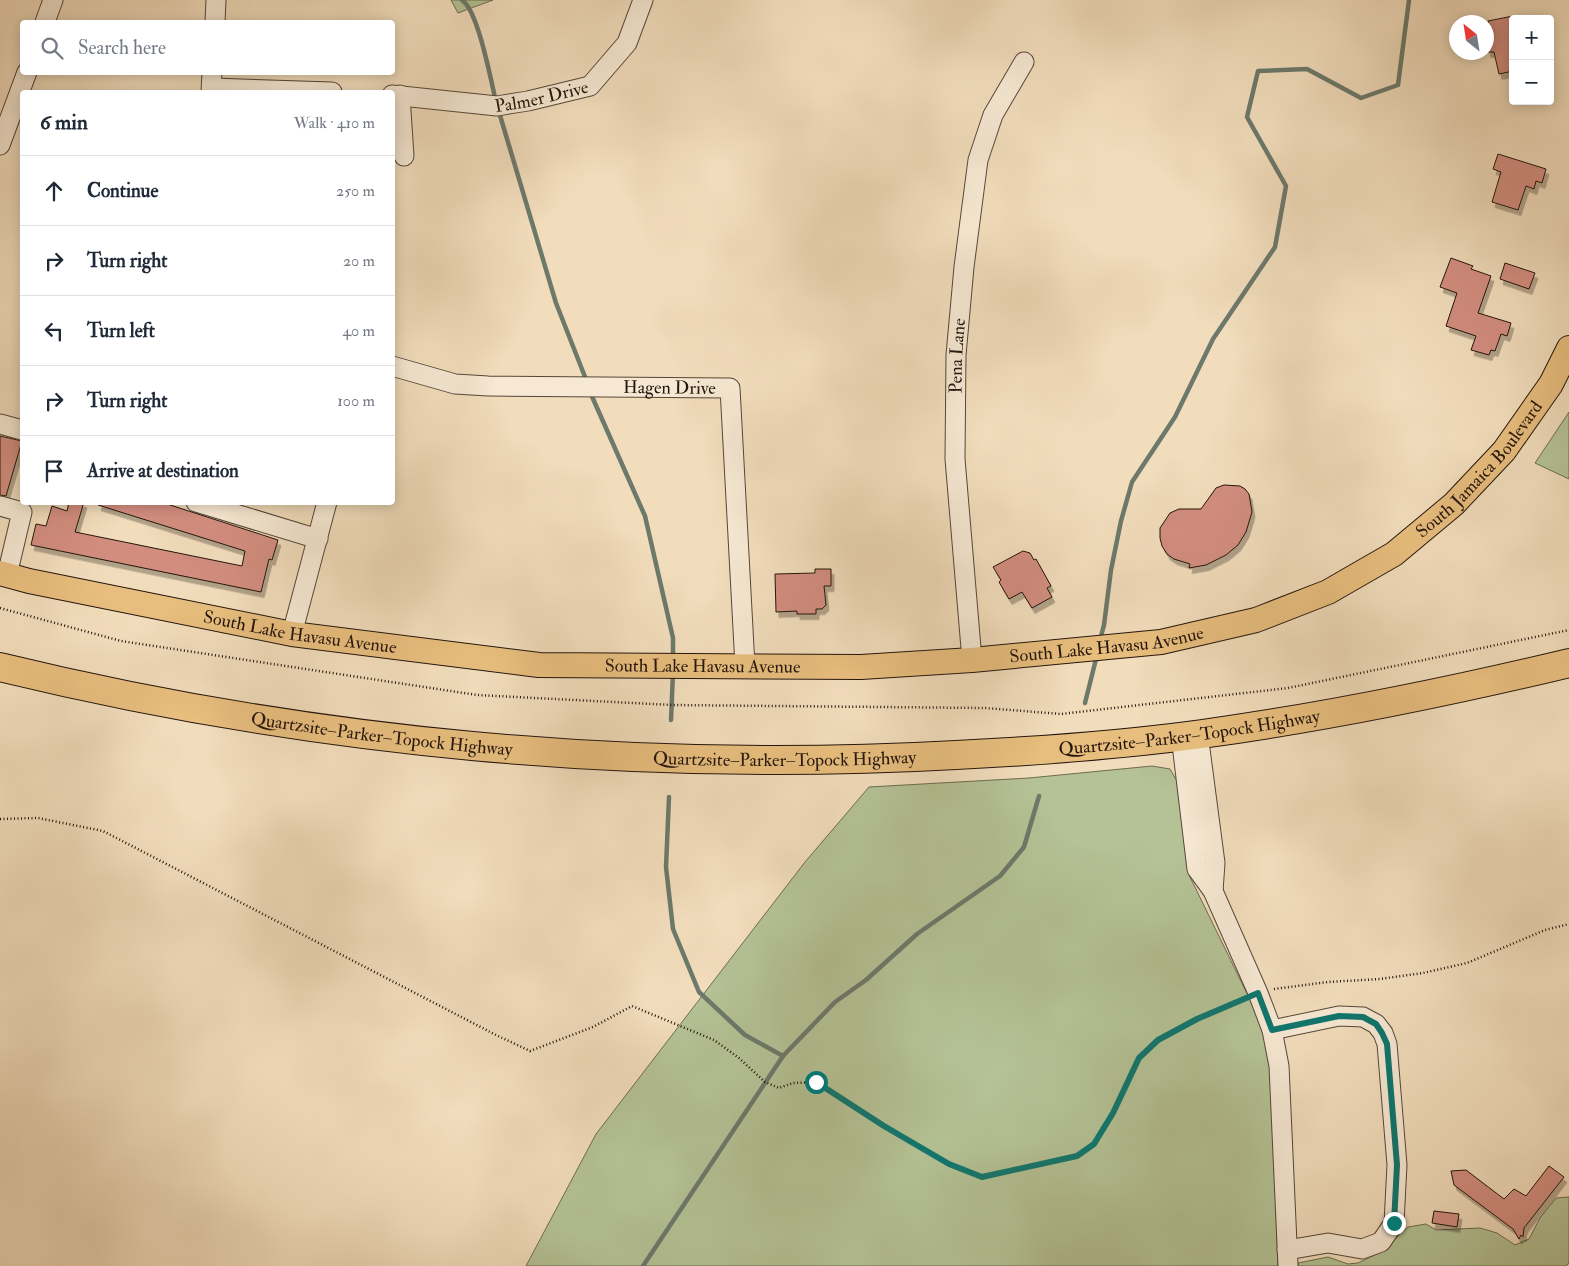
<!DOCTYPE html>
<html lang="en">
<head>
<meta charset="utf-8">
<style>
  body { margin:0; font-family:"IM FELL Double Pica",serif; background:#f2f2f3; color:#1f2937 }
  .controls { position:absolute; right:15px; top:15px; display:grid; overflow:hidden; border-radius:5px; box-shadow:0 2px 12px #0003 }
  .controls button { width:45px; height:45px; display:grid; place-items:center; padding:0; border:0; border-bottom:1px solid #e0e1e3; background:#fff; color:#1f2937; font:25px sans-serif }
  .compass { position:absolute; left:1449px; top:15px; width:45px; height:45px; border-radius:50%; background:#fff; box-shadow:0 2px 12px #0003; rotate:330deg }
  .stop { position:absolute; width:15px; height:15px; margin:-11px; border:4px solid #0f766e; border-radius:50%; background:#fff }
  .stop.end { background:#0f766e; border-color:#fff; box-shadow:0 1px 5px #0008 }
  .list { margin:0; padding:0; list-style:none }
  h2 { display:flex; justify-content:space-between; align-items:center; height:65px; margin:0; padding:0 20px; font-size:21px }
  h2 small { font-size:16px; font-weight:400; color:#747a83 }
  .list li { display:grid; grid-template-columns:32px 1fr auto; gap:15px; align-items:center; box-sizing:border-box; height:70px; padding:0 20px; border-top:1px solid #e0e1e3 }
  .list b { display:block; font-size:19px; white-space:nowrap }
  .list em { font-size:16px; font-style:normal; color:#747a83 }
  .icon { flex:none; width:28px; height:28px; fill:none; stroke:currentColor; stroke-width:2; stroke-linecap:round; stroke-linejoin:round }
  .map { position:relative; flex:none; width:1569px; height:1266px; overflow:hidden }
  .search { position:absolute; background:#fff; box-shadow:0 2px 12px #0003; left:20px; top:20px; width:375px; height:55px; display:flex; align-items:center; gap:12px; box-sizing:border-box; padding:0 18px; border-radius:5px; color:#747a83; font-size:19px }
  .panel { position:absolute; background:#fff; box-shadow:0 2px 12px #0003; left:20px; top:90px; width:375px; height:415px; border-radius:5px }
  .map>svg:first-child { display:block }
  .green { fill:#b4c295; stroke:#6c6c51 }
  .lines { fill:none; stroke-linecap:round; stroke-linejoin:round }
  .stream { stroke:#6c796b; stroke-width:4.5 }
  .building { fill:#d28d7f; stroke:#23150d; filter:url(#shadow) }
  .minor-casing { stroke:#564738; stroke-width:21 }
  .major-casing { stroke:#23150d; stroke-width:26 }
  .highway-casing { stroke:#23150d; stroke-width:30 }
  .path { stroke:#23150d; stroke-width:2.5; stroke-dasharray:1 2.5; stroke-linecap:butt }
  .minor { stroke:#f6e8d3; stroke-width:19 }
  .major { stroke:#e8be7e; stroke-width:24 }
  .highway { stroke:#e8be7e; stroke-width:28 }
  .route { stroke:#0f766e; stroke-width:6 }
  .labels { text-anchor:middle; stroke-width:4; stroke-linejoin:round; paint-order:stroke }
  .street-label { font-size:18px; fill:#23150d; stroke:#f6e8d3 }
</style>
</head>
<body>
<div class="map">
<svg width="1569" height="1266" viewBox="0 0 1569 1266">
  <defs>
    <filter id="shadow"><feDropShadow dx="3" dy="5.5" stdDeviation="0" flood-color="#0004"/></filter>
  </defs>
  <rect width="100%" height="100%" fill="#f1dcbb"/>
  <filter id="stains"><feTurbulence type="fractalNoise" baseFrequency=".004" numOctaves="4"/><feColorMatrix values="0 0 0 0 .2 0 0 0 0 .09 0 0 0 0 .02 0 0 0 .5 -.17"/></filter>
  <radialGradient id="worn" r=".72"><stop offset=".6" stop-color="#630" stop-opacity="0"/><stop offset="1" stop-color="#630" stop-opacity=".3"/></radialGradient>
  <g class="green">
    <polygon points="451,0 493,0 458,13"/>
    <polygon points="1569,412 1569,479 1535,463"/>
    <polygon points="1152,766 1170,769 1182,790 1190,877 1257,1014 1266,1037 1271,1071 1278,1266 526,1266 596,1134 805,862 869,787 1029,778"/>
    <polygon points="1569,1197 1569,1263 1566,1266 1298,1266 1298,1263 1328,1257 1348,1264 1358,1263 1379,1253 1408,1227 1426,1224 1436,1230 1480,1228 1497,1233 1515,1245 1529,1239 1540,1218 1556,1198"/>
  </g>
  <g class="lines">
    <g class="stream">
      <path d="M462,0C478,10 491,81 496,102"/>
      <polyline points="499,112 556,303 587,382"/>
      <polyline points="590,392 645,516 673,638 673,659"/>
      <polyline points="1100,640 1104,625 1111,570 1121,521 1132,482 1175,417 1213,339 1275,247 1286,186 1247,117 1258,71 1307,69 1361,98 1398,85 1409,0"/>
      <polyline points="1085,703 1097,655"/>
      <polyline points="671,720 673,672"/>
      <polyline points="669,797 666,867 673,929 699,992 745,1035 783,1056"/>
      <polyline points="643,1266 783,1056 835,1002 866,980 917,934 1000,876 1024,847 1039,796"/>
    </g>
  </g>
  <g class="building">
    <polygon points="1513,16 1513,71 1499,74 1494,52 1488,52 1486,43 1486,37 1491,36 1488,21"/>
    <polygon points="1498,154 1546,169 1542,183 1536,181 1534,189 1526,186 1518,210 1492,202 1501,172 1493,169"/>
    <polygon points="1451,258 1473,266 1471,269 1491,276 1478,313 1511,323 1507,336 1501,334 1495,351 1491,350 1489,355 1471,350 1476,336 1446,326 1457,293 1440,287"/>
    <polygon points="1505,263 1535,273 1529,289 1500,279"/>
    <polygon points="0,436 22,441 6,496 0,495"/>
    <polygon points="1224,485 1240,486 1245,489 1249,494 1252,512 1246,532 1238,545 1226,555 1206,565 1189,568 1190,564 1174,559 1167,554 1162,546 1160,538 1160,528 1170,513 1179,509 1201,509 1216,488"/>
    <polygon points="69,502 84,502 75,532 242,566 245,551 98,505 99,502 161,502 278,540 272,560 269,559 261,592 31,545 36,524 46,526 52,506 67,511"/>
    <polygon points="1023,551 1030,553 1034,560 1036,559 1051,586 1047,588 1052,597 1032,608 1022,592 1009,599 999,582 1001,580 993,567"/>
    <polygon points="815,569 831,569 831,586 824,586 826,605 822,609 816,609 816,614 797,614 797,611 776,612 775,574 815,573"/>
    <polygon points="1549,1166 1564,1177 1524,1228 1523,1237 1521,1235 1519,1239 1513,1229 1454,1185 1451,1171 1466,1170 1504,1199 1514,1189 1526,1196"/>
    <polygon points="1434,1211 1459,1214 1457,1227 1432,1223"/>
  </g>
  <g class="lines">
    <defs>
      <g id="minor">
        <polyline points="45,22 53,0"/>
        <polyline points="215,22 216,0"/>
        <polyline points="212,88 332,92"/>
        <polyline points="211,92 212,72"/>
        <path id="s1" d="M392,95L497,106L528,101L590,86L627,43L643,0"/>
        <polyline points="400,95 404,156"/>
        <polyline points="0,145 27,72"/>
        <path id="s2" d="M392,366L455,384L488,386L730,388L745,666"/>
        <polyline points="0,424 22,430"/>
        <polyline points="196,502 318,539"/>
        <polyline points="0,506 22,512 7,575"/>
        <polyline points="292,634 327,502"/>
        <path id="s3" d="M972,660L955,459L956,355L964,267L978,160L993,115L1024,62"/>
        <polyline points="1198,734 1215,863 1213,891"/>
        <polyline points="1181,736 1197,869 1213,891 1258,993 1272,1030 1279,1066 1288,1266"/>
        <polyline points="1272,1030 1339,1016 1363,1017 1376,1024 1383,1033 1387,1044 1397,1165 1394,1223 1381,1242 1362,1249 1328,1243 1287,1250"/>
      </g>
      <g id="major">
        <path id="s4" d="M0,573L29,581L292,634L539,665L861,667L972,660L1161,642L1256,620L1328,592L1394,554L1454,504L1504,451L1551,384L1569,348"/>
      </g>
      <g id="highway">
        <path id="s5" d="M0,667C312,743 636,773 956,755C1037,751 1121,745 1202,734C1325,717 1448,692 1569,663"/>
      </g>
    </defs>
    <use href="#minor" class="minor-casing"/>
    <use href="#major" class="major-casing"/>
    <use href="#highway" class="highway-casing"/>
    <g class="path">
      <polyline points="0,608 121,641 477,695 672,705 985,708 1061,714 1288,688 1569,630"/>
      <polyline points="0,819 38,818 103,831 496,1035 530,1051 593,1027 632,1006 714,1040 739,1058 765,1082 779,1088 793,1083 816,1082 884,1126 949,1164 982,1177 1077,1156 1094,1144 1113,1113 1139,1058 1158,1040 1197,1019 1243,999"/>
      <polyline points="1274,989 1328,982 1380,979 1423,973 1467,963 1545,930 1569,924"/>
    </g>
    <use href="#minor" class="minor"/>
    <use href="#major" class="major"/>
    <use href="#highway" class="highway"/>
  </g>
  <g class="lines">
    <polyline class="route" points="816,1082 884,1126 949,1164 982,1177 1077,1156 1094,1144 1113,1113 1139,1058 1158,1040 1197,1019 1258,993 1272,1030 1339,1016 1363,1017 1376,1024 1382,1033 1387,1044 1397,1165 1394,1223"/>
  </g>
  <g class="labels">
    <g class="street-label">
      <text dy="6" stroke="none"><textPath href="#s1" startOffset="151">Palmer Drive</textPath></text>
      <text dy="6" stroke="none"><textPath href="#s3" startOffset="305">Pena Lane</textPath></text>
      <text dy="6" stroke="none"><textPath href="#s2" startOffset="280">Hagen Drive</textPath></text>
      <text dy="6" stroke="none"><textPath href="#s4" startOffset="1542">South Jamaica Boulevard</textPath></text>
      <text dy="6" stroke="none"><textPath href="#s4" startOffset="306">South Lake Havasu Avenue</textPath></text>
      <text dy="6" stroke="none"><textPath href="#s4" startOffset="1116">South Lake Havasu Avenue</textPath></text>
      <text dy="6" stroke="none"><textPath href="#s4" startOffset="711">South Lake Havasu Avenue</textPath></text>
      <text dy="6" stroke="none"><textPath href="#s5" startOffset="388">Quartzsite–Parker–Topock Highway</textPath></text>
      <text dy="6" stroke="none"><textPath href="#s5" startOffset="1198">Quartzsite–Parker–Topock Highway</textPath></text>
      <text dy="6" stroke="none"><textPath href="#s5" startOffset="792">Quartzsite–Parker–Topock Highway</textPath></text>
    </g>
  </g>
  <rect width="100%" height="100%" filter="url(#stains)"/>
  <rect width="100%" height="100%" fill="url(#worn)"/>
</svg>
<div class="controls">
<button>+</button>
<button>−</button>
</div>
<svg class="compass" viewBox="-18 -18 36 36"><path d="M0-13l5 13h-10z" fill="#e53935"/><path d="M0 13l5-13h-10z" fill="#747a83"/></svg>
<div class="stop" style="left:816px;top:1082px"></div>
<div class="stop end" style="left:1394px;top:1223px"></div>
<div class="search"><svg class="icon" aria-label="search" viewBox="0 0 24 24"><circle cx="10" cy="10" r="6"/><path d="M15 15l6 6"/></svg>Search here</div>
<section class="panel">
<h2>6 min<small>Walk · 410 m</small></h2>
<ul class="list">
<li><svg class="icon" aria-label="ahead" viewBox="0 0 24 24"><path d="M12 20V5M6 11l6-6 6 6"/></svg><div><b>Continue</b></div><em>250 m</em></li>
<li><svg class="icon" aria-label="right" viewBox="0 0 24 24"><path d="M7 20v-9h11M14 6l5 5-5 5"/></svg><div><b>Turn right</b></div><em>20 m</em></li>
<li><svg class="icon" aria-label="left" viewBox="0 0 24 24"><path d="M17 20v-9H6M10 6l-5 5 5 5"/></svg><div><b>Turn left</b></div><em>40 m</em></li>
<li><svg class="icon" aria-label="right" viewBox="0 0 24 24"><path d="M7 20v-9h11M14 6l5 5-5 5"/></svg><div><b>Turn right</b></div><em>100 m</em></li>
<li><svg class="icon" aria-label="arrive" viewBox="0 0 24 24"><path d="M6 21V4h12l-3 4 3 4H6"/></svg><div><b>Arrive at destination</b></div></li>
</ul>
</section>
</div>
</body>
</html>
